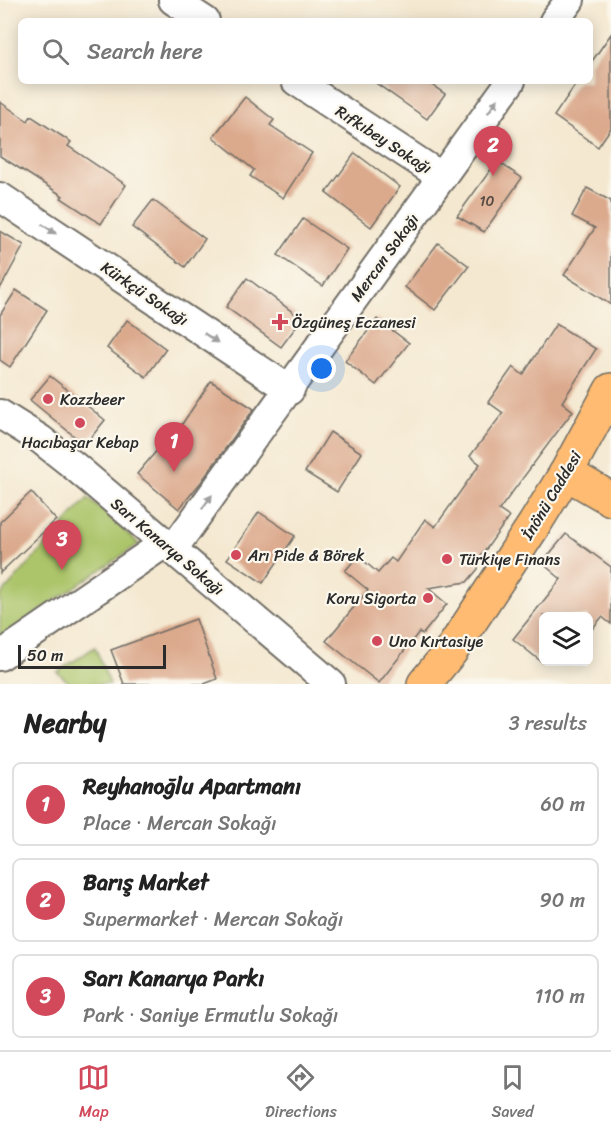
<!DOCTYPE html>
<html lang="en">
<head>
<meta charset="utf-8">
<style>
  body { margin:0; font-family:Sriracha,sans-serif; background:#f2f2f2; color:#222 }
  .controls { position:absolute; right:18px; bottom:18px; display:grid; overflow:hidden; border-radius:9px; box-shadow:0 3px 15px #0003 }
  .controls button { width:54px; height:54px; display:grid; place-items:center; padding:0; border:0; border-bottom:2px solid #e0e0e0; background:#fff; color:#222; font:30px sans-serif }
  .scale { position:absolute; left:18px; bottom:15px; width:148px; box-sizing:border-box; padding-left:6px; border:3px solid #2b2b2b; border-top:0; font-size:16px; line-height:21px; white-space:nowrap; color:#2b2b2b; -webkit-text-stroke:4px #fbf7ec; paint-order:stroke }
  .you { position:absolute; left:322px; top:369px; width:21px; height:21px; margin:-15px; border:4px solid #fff; border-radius:50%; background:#1a73e8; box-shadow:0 0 0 9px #1a73e833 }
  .badge { display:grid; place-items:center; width:39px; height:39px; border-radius:50%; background:#d1495b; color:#fff; font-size:20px; font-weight:700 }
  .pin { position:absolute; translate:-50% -50px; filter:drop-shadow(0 2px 3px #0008) }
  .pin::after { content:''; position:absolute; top:32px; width:21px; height:18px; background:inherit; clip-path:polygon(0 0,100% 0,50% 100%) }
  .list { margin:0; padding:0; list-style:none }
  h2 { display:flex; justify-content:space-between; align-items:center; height:78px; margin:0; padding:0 24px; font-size:26px }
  h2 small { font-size:20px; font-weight:400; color:#767676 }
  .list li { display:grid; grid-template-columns:39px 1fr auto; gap:18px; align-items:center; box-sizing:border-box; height:84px; margin:0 12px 12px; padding:0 12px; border:2px solid #e0e0e0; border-radius:9px }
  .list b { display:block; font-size:22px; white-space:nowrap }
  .list p { margin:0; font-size:20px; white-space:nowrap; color:#767676 }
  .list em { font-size:20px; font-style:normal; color:#767676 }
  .icon { flex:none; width:33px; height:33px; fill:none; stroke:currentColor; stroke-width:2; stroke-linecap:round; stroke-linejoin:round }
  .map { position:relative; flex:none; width:611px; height:684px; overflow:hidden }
  .search { position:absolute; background:#fff; box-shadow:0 3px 15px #0003; left:18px; right:18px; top:18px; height:66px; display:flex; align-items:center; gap:15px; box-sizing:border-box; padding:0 21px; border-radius:9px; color:#767676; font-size:22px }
  .sheet { height:366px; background:#fff }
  nav { display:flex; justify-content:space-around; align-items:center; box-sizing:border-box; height:84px; border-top:2px solid #e0e0e0; background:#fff; font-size:16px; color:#767676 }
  nav a { display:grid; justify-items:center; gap:3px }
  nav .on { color:#d1495b }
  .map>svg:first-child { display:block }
  .green { fill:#acc56a; stroke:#6c784a; stroke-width:1.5 }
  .building { fill:#dba98c }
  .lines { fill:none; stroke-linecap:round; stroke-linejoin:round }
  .minor-casing { stroke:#716d65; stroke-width:32 }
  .major-casing { stroke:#716d65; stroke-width:36 }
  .highway-casing { stroke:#716d65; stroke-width:36 }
  .minor { stroke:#fff; stroke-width:28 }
  .major { stroke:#febb71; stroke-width:33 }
  .highway { stroke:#febb71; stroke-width:33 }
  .oneway { fill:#a0a0a0 }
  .poi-dot { fill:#d1495b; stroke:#fbf7ec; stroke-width:2 }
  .labels { text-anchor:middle; stroke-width:4.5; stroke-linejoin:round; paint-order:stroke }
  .number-label { font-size:14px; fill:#574a43 }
  .street-label { font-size:16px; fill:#2b2b2b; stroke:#fbf7ec }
  .poi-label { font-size:16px; fill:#2b2b2b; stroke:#fbf7ec; text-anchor:start }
</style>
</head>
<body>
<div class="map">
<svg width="611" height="684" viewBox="0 0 611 684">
  <rect width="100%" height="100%" fill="#fbf7ec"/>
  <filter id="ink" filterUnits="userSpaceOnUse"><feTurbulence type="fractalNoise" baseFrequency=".0167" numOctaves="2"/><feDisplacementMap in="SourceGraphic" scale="12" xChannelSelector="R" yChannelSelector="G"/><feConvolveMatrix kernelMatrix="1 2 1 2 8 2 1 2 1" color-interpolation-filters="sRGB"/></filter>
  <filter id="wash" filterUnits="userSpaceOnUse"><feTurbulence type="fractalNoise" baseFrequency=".008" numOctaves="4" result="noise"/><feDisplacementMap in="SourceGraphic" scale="24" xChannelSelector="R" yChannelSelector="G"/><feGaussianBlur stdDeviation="1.35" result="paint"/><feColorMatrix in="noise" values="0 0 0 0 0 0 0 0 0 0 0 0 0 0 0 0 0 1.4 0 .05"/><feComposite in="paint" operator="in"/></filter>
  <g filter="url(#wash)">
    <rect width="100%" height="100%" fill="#f4e8d0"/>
    <g class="green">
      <polygon points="88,498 139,544 4,635 0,633 0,596"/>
      <polygon points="95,647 110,684 71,684 57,672"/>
    </g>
    <g id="blocks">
      <g class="building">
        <polygon points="611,34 611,128 598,147 554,116 578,81 590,81 590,64"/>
        <polygon points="373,81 426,81 445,94 427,119"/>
        <polygon points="245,97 274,120 270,125 312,153 283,198 250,176 254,170 213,137"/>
        <polygon points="0,102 28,121 31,116 71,142 68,146 126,185 101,224 61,198 63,196 0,156"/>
        <polygon points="355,153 400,187 371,227 326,193"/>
        <polygon points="497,161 522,178 484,232 457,216"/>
        <polygon points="587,188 611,201 611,305 564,275 595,228 572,216"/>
        <polygon points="153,200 205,239 185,267 132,227"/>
        <polygon points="303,219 347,249 323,286 278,255"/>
        <polygon points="0,231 24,245 0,289"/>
        <polygon points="438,243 469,266 435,310 405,287"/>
        <polygon points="247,278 302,319 281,347 226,307"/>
        <polygon points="16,290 47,310 10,367 0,360 0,315"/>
        <polygon points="377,319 409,343 376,385 345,361"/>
        <polygon points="127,320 166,349 146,377 107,348"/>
        <polygon points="556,324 596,349 562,402 573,411 499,510 509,517 479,559 478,569 467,582 428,588 447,604 423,634 419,632 379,683 326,641 368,590 345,571 358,556 378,573 391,558 396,562 425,519 435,527 480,464 470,456 503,413 488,402 513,367 523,375"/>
        <polygon points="50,376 105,420 85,445 30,400"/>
        <polygon points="211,381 254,409 201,482 179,509 137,474 169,436 172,439"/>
        <polygon points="330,432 362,453 337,492 305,472"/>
        <polygon points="31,492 56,520 0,573 0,522"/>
        <polygon points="259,512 295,536 263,583 227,559"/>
        <polygon points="566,534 611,567 611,624 602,617 588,634 588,616 543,616 543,663 513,639 561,579 542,563"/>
        <polygon points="196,619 217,679 204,684 124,684 111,650"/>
      </g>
    </g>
  </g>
  <g filter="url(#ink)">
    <use href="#blocks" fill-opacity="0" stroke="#716d65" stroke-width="1.5"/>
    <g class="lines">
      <defs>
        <g id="minor">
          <polyline points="173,0 205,21"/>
          <polyline points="554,21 570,0"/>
          <polyline points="296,81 442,177"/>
          <polyline points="0,197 290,390"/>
          <polyline points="0,414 40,439 73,465 331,684"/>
          <polyline points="173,549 511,81"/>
          <polyline points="0,656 165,543"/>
        </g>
        <polyline id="major" points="424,684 451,651 534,525 566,473 611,390"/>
        <polyline id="highway" points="566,473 611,499"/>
      </defs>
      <use href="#minor" class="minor-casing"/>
      <use href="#major" class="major-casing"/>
      <use href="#highway" class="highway-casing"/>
      <use href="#minor" class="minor"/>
      <use href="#major" class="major"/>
      <use href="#highway" class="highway"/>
    </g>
    <defs><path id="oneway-solid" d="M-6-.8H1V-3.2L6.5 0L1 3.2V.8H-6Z" transform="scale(1.5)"/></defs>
    <g class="oneway">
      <use href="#oneway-solid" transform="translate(493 106) rotate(-54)"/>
      <use href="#oneway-solid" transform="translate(49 229) rotate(34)"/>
      <use href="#oneway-solid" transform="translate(211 338) rotate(34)"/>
      <use href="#oneway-solid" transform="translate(207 502) rotate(-54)"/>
    </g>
  </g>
  <g class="poi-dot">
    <path d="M277 313h6v6h6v6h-6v6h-6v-6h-6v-6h6z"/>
    <circle cx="48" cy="399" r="6"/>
    <circle cx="80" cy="423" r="6"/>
    <circle cx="236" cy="555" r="6"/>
    <circle cx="447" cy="559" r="6"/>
    <circle cx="428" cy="598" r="6"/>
    <circle cx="377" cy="641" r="6"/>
  </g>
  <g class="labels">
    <g class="number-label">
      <text x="487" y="206">10</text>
    </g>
    <g class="street-label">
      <text transform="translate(384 139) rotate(33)" y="6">Rıfkıbey Sokağı</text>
      <text transform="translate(384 257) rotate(-54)" y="6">Mercan Sokağı</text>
      <text transform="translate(145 293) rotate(34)" y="6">Kürkçü Sokağı</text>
      <text transform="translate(551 495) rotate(-59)" y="6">İnönü Caddesi</text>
      <text transform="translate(168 546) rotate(40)" y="6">Sarı Kanarya Sokağı</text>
    </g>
    <g class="poi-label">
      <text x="292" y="328">Özgüneş Eczanesi</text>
      <text x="60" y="405">Kozzbeer</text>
      <text x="80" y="448" text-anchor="middle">Hacıbaşar Kebap</text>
      <text x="248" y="561">Arı Pide &amp; Börek</text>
      <text x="459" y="565">Türkiye Finans</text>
      <text x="416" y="604" text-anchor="end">Koru Sigorta</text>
      <text x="389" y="647">Uno Kırtasiye</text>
    </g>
  </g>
</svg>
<div class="controls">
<button><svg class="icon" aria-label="layers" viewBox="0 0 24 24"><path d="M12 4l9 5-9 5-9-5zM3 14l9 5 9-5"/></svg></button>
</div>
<div class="scale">50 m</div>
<div class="you"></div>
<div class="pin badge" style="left:174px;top:472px">1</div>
<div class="pin badge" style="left:493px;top:176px">2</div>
<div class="pin badge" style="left:62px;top:570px">3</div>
<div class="search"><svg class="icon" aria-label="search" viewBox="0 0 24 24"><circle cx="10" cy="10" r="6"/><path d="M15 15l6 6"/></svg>Search here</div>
</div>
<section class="sheet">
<h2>Nearby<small>3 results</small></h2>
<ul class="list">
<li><span class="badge">1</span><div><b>Reyhanoğlu Apartmanı</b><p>Place · Mercan Sokağı</p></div><em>60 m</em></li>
<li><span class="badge">2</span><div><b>Barış Market</b><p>Supermarket · Mercan Sokağı</p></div><em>90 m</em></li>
<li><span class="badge">3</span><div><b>Sarı Kanarya Parkı</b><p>Park · Saniye Ermutlu Sokağı</p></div><em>110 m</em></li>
</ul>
</section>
<nav>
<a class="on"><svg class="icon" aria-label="map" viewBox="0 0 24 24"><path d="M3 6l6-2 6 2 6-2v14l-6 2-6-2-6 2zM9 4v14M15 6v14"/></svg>Map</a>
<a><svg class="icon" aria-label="directions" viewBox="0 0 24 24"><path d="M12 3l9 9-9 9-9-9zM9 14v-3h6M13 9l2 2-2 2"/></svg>Directions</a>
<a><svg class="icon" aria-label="saved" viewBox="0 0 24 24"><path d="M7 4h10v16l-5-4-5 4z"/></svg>Saved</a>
</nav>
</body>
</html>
